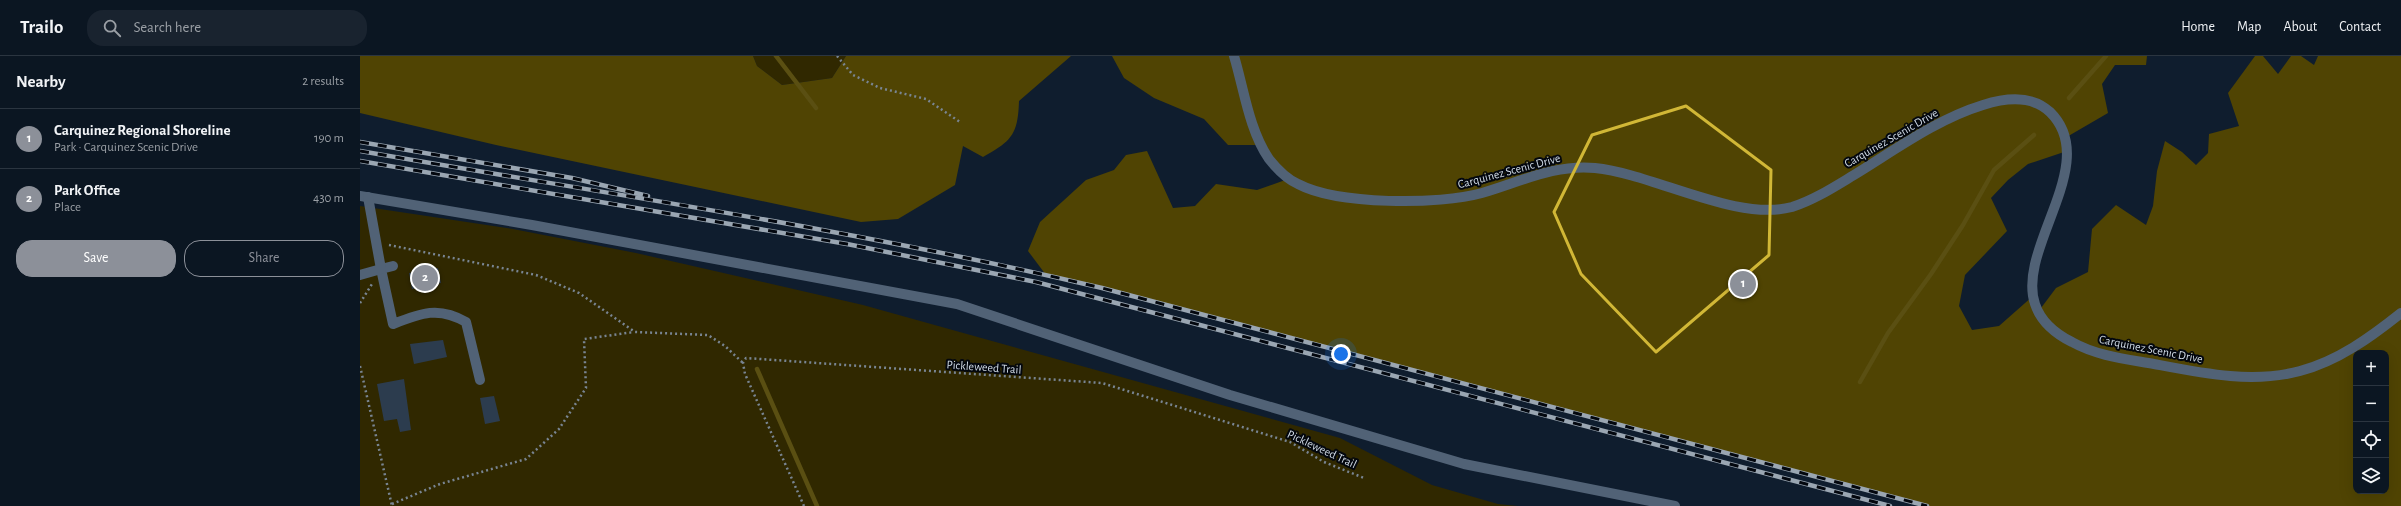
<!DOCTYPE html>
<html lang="en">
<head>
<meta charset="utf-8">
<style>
  body { margin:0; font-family:"Alegreya Sans",sans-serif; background:#19232f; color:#f1f3f6 }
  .controls { position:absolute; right:12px; bottom:12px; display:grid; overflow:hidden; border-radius:8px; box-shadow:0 4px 16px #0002 }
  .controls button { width:36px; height:36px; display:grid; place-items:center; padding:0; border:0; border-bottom:1px solid #2b3540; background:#0b1622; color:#f1f3f6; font:20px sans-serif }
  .you { position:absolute; left:981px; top:298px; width:14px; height:14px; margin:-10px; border:3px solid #fff; border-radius:50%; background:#1a73e8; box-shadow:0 0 0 6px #1a73e833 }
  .badge { display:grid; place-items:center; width:26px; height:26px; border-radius:50%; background:#8c9099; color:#fff; font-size:13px; font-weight:700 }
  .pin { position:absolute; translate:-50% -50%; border:2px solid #fff; box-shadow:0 1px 4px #0006 }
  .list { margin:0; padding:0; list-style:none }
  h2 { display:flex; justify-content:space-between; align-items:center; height:52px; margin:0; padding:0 16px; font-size:17px }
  h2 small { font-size:13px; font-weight:400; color:#9a9fa5 }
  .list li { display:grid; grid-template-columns:26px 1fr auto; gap:12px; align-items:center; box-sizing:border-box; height:60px; padding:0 16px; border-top:1px solid #2b3540 }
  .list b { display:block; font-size:15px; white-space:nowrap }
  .list p { margin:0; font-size:13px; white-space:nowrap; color:#9a9fa5 }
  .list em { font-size:13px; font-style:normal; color:#9a9fa5 }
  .actions { display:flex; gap:8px; padding:12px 16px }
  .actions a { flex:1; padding:9px 0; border:1px solid #8c9099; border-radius:16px; text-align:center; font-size:14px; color:#8c9099 }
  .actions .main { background:#8c9099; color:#fff }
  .icon { flex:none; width:22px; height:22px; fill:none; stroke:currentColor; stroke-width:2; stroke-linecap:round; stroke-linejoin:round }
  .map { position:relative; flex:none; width:2041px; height:450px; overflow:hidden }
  header { display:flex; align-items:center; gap:24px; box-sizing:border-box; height:56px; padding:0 20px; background:#0b1622; border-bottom:1px solid #2b3540 }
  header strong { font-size:19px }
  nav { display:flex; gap:22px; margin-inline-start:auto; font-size:14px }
  .search { width:280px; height:36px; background:#19232f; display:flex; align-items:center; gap:10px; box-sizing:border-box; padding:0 14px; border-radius:16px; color:#9a9fa5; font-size:15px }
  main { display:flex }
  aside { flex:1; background:#0b1622 }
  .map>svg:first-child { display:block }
  .green { fill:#302800 }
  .forest { fill:#504403; fill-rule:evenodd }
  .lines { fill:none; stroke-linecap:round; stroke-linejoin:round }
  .stream { stroke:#5a4f12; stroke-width:4.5 }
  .building { fill:#2c3c4e }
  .path { stroke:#798592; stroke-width:2.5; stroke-dasharray:2 3; stroke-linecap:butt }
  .minor { stroke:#516276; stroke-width:10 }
  .rail-casing { stroke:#9aa6b2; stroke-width:4.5 }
  .rail { stroke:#03070e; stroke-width:3; stroke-dasharray:9; stroke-linecap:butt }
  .marked { fill:none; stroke:#d1b736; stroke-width:3; stroke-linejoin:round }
  .labels { text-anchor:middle; stroke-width:4; stroke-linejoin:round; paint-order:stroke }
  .street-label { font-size:12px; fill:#d1dbe6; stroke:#03070e }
</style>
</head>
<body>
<header>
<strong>Trailo</strong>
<div class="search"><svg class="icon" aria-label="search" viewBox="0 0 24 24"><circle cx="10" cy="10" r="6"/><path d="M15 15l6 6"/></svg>Search here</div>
<nav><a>Home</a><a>Map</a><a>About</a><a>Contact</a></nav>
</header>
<main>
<aside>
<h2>Nearby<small>2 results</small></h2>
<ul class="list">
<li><span class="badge">1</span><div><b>Carquinez Regional Shoreline</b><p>Park · Carquinez Scenic Drive</p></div><em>190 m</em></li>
<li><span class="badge">2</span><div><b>Park Office</b><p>Place</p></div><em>430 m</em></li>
</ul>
<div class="actions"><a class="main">Save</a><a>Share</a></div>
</aside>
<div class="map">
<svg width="2041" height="450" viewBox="0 0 2041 450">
  <rect width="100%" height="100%" fill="#0f1d2e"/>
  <g class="green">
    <polygon points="393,0 486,0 472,22 422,29 397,10"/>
    <polygon points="0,150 153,173 276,197 503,249 980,382 1072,429 1138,448 1158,450 0,450"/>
  </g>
  <g class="forest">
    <path d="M0,0H393L397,10L422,29L472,22L486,0H711L659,45C658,78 652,85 623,101L603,90L595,129L538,163L501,166L136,89L0,57Z"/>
    <path d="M752,0H1787L1786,9H1755L1742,28L1748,57L1705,82L1707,95L1668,108L1648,124L1631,142L1647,175L1605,219L1599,250L1612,274L1639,270L1673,240L1678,256L1696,232L1728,216L1732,173L1756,149L1786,169L1793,150L1797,115L1805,85L1822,96L1836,109L1848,97L1849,78L1879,70L1868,37L1895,0H1903L1918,18L1931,0H1941L1954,9L1958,0H2041V450H1567L708,223L686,219L668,195L680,166L726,124L754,114L766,99L787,95L813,152L835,150L856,128L897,134L928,123L901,89H868L844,63L794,42L764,22ZM1996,297H2026V435H1996Z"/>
  </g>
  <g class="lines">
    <g class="stream">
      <polyline points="416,0 456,52"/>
      <polyline points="1709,42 1746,0"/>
      <polyline points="397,313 457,450"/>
      <polyline points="1500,326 1528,277 1571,218 1603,169 1634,114 1674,79"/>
    </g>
  </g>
  <g class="building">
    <polygon points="78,212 81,227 52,233 49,217"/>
    <polygon points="83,284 87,301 54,308 50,288"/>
    <polygon points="44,323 51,374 40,376 37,363 24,365 17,328"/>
    <polygon points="134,340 140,365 125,368 120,342"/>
  </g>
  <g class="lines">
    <g class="path">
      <polyline points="477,0 493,19 520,32 566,43 600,66"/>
      <polyline points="29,189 176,219 219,237 275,276 348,279 365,290 383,307"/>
      <polyline points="0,247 12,228"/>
      <polyline points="0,310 32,450"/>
      <polyline points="32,448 80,428 166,403 199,373 226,332 224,283 274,276"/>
      <polyline points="444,450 385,318 383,307 386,302 742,327 930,386 964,406 1004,422"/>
    </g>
    <g class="minor">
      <path d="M874,0C884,33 889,74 909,103C917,113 927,123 938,128C978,149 1079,149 1122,137C1160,126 1195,108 1235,112C1294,118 1376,166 1432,151C1454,144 1474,131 1494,119C1535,94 1577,63 1623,49C1645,42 1672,39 1690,56C1742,107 1656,192 1675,248C1681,266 1696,278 1712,286C1737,300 1766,303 1794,308C1841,317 1893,328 1940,315C1978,305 2011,281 2041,257"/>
      <polyline points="0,140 172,169 597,248 870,339 1104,408 1315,450"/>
      <path d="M33,210L21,213L33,268C61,257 79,250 106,266L120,324"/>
      <polyline points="0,219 21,213 8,141"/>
    </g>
    <defs>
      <g id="rail">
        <polyline points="0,86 212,122 288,140"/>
        <path d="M0,95C248,138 498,174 742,232L1567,450"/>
        <polyline points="0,105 487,188 676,226 1530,450"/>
      </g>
    </defs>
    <use href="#rail" class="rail-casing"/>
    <use href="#rail" class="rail"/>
  </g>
  <path class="marked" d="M1326,50L1411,114L1409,199L1296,296L1221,218L1194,156L1232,79Z"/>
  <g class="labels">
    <g class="street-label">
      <text transform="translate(1531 82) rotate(-30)" y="4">Carquinez Scenic Drive</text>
      <text transform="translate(1149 115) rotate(-15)" y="4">Carquinez Scenic Drive</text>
      <text transform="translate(1791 293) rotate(11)" y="4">Carquinez Scenic Drive</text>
      <text transform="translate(624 311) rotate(4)" y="4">Pickleweed Trail</text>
      <text transform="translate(962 393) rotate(25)" y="4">Pickleweed Trail</text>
    </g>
  </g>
</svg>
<div class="controls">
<button>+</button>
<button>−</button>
<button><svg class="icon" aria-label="locate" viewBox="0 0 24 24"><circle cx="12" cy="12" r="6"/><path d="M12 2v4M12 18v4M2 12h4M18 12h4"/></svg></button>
<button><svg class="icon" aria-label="layers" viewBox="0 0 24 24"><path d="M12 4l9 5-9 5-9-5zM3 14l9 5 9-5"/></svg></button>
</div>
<div class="you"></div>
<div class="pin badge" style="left:1383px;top:228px">1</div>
<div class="pin badge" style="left:65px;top:222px">2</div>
</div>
</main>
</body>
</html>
